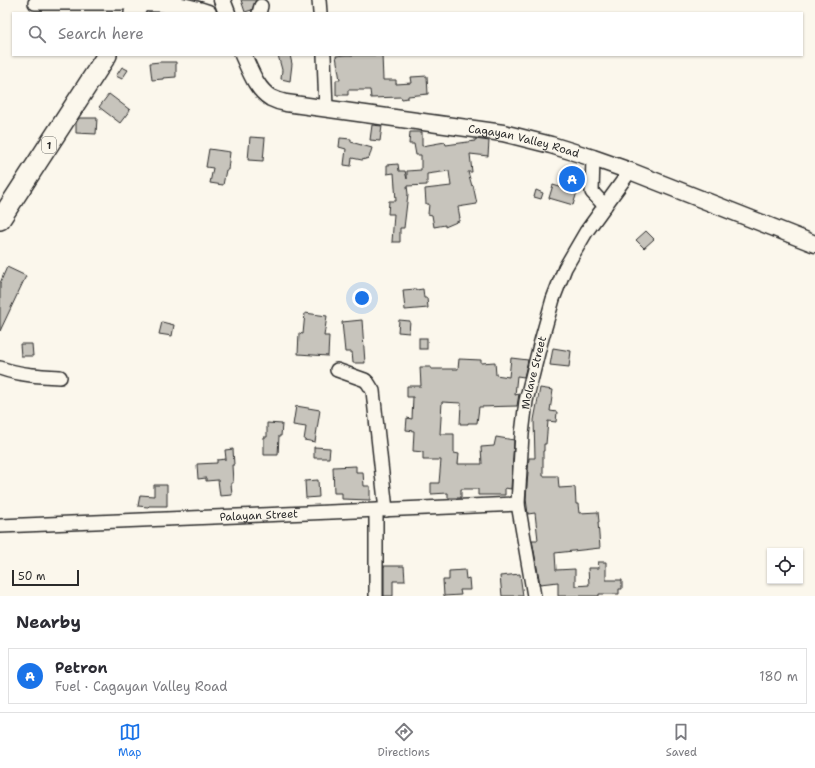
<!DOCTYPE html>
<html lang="en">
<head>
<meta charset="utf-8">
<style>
  body { margin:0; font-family:"Shantell Sans",sans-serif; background:#f7f7f7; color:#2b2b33 }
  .controls { position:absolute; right:12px; bottom:12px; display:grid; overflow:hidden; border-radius:0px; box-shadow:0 1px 3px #0004 }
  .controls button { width:36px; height:36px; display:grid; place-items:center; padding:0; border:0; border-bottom:1px solid #e1e1e2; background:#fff; color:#2b2b33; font:20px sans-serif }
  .scale { position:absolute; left:12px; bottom:10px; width:67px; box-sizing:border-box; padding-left:4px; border:2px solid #2b2b2b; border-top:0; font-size:11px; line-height:14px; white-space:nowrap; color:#2b2b2b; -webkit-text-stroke:3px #fbf7ec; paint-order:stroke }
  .you { position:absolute; left:362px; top:298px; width:14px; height:14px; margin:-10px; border:3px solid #fff; border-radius:50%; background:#1a73e8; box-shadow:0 0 0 6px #1a73e833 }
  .badge { display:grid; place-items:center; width:26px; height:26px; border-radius:50%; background:#1a73e8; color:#fff; font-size:13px; font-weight:700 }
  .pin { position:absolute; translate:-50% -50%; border:2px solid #fff; box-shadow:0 1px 4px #0006 }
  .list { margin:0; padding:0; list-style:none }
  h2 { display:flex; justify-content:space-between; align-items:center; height:52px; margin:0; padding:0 16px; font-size:17px }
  h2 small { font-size:13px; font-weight:400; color:#7c7c81 }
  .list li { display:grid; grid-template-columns:26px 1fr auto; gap:12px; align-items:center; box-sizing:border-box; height:56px; margin:0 8px 8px; padding:0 8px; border:1px solid #e1e1e2; border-radius:0px }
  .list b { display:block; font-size:15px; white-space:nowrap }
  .list p { margin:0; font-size:13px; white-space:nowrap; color:#7c7c81 }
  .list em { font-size:13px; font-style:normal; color:#7c7c81 }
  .icon { flex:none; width:22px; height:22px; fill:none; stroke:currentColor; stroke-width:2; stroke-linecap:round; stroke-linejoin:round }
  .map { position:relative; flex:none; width:815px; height:596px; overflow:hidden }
  .search { position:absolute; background:#fff; box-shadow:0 1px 3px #0004; left:12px; right:12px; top:12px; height:44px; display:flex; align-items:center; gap:10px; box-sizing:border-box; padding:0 14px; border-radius:0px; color:#7c7c81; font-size:15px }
  .sheet { height:116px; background:#fff }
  nav { display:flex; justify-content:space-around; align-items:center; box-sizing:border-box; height:56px; border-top:1px solid #e1e1e2; background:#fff; font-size:11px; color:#7c7c81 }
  nav a { display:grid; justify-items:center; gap:2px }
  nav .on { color:#1a73e8 }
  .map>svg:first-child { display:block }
  .building { fill:#c7c4bc; stroke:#2b2b2b }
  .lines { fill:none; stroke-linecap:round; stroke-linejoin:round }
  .minor-casing { stroke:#2b2b2b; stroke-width:16 }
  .major-casing { stroke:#2b2b2b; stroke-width:19 }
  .highway-casing { stroke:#2b2b2b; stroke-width:22 }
  .minor { stroke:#fbf7ec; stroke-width:13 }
  .major { stroke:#fbf7ec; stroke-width:16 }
  .highway { stroke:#fbf7ec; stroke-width:19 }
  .labels { text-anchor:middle; stroke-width:3; stroke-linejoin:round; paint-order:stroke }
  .shield { fill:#fbf7ec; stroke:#696865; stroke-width:1 }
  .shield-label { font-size:10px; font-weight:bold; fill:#2b2b2b }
  .street-label { font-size:11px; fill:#2b2b2b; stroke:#fbf7ec }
</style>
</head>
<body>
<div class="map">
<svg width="815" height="596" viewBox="0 0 815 596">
  <rect width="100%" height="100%" fill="#fbf7ec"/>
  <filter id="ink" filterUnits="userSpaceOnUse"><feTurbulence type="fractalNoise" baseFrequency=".025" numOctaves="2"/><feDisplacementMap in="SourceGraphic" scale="8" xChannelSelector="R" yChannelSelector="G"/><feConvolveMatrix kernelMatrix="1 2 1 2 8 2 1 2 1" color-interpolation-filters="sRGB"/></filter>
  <g filter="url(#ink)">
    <g class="building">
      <polygon points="241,0 256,0 252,10 245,12"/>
      <polygon points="278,55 290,55 292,64 290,81 281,79 282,70"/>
      <polygon points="345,55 382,55 383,80 396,80 396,84 412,83 411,77 427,76 428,94 408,96 408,98 402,99 401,97 371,98 370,90 348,90 348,95 336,95 336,80 340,80 336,56"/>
      <polygon points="160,62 176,62 176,77 163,78 163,79 152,80 150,63"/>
      <polygon points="122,67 128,70 122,79 116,76"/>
      <polygon points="109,94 130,110 120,123 99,107"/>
      <polygon points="79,118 97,118 96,134 76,133 76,123"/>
      <polygon points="372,125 382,126 380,141 370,140"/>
      <polygon points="410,132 422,132 422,146 445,142 446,145 475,141 475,139 489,141 488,156 470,154 472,172 468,172 472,186 473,185 477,204 458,207 460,218 459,218 459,221 445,227 445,225 434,227 432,215 428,214 429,204 426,204 425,189 451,186 449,171 427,174 427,185 407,186 408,194 404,228 400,228 400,242 392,242 394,214 388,214 389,201 396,201 394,173 387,174 387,165 398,164 399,171 405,171 407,179 407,171 421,170 421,155 416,155 414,144 409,144"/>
      <polygon points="250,137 265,138 263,161 248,160"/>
      <polygon points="340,138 351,139 351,142 372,148 369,158 362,160 352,158 351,166 344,165 346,149 339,147"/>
      <polygon points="209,149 230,152 228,170 226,170 223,185 210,183 213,168 206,167"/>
      <polygon points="568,170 580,173 575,192 577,192 573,205 549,198 553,185 563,188"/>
      <polygon points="536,190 543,193 541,199 534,197"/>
      <polygon points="646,231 654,239 644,248 636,240"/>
      <polygon points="7,267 26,276 0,331 0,283"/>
      <polygon points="416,289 416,290 423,289 424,298 427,298 428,308 405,310 403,290"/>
      <polygon points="305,313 327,316 324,336 329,336 328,356 298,354 299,333 303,334"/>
      <polygon points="362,320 365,363 353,363 352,352 345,352 342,322"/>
      <polygon points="399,320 410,321 409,333 398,332"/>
      <polygon points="162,322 174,325 172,336 159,334"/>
      <rect x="419" y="338" width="8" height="11"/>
      <polygon points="20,344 32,344 33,356 21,356"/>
      <polygon points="553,348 571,351 569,367 550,365"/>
      <polygon points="511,358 528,360 524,377 517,376 515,395 519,394 517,406 479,407 477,423 468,423 468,424 460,424 461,403 442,402 440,434 454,434 454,453 459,454 458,464 482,464 481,447 494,446 496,437 514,440 511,489 505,488 505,495 478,495 478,489 461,489 461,498 448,498 448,493 431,494 431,483 439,483 441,460 423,460 423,452 413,451 414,431 406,430 407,418 412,419 413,397 407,397 407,386 421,386 420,367 431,367 431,369 458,369 459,359 481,360 481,363 495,362 496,375 509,377"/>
      <polygon points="540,388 553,390 550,411 557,412 556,422 548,421 546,444 544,444 544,451 543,451 543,476 558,476 559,488 575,487 576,504 578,504 579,513 598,512 599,522 598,522 600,548 555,553 556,570 575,569 575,586 589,585 588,568 599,568 598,562 606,562 606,580 622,580 622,589 619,589 619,594 599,594 599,596 558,596 558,582 540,584 532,540 538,540 535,513 528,514 526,499 529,458 535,458 534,420"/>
      <polygon points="296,406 320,410 315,442 304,440 306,427 293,425"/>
      <polygon points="267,423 282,424 281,436 279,436 278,455 264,455 264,437 267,437"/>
      <polygon points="314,447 330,448 329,458 314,458"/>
      <polygon points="233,449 234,465 232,465 233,483 231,483 232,495 220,496 218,480 206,481 206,478 198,479 197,464 217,463 217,460 226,459 225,450"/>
      <polygon points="356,466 356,472 363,472 364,486 370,486 370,500 342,499 342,493 334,493 333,467"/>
      <polygon points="318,480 319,497 306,498 305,481"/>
      <polygon points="154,485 167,485 167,506 149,506 148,507 138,506 140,495 154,496"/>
      <polygon points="384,566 404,566 405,581 393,581 393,596 384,596"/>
      <polygon points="465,570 466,579 469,578 470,590 460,590 461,595 444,596 443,580 449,580 449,571"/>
      <polygon points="520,574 523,596 502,596 500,576"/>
    </g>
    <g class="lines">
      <defs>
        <g id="minor">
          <polyline points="319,0 320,13"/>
          <polyline points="35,3 140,3"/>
          <polyline points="259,13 261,6"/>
          <polyline points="324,55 326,109"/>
          <polyline points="593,158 592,192 605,206"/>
          <path d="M0,368C20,375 39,376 60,377"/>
          <polyline points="337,370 365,380 368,383 373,391 386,510"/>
          <path id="s1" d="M0,526L518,504"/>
          <polyline points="376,596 376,511"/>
          <path id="s2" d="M534,596L518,504L522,434L526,401L540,345L553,299L565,268L586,232L630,171"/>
        </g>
        <g id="major">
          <polyline points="222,0 227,13"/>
          <path d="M140,3C163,3 186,5 208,13"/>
          <path id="s3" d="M243,55C250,70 256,89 271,98C275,100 281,102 286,103L503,133L551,145L593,158L630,171L815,244"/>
        </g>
        <g id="highway">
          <polyline points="134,13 141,0"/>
          <polyline points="0,220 107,55"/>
        </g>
      </defs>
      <use href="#minor" class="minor-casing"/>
      <use href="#major" class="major-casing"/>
      <use href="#highway" class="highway-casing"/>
      <use href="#minor" class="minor"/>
      <use href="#major" class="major"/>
      <use href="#highway" class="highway"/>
    </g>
  </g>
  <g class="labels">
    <rect class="shield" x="42" y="137" width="14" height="16" rx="3"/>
    <g class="shield-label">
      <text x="49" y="149">1</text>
    </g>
    <g class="street-label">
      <text dy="4" stroke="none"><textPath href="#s3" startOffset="309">Cagayan Valley Road</textPath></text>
      <text dy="4" stroke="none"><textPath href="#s2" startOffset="226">Molave Street</textPath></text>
      <text dy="4" stroke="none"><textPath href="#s1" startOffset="259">Palayan Street</textPath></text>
    </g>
  </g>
</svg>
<div class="controls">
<button><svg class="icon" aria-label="locate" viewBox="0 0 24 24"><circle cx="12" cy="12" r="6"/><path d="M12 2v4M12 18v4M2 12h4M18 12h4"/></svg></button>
</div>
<div class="scale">50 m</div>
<div class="you"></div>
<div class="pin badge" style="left:572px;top:179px">A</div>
<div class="search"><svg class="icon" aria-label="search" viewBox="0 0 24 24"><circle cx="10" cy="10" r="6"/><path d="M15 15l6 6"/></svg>Search here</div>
</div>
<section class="sheet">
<h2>Nearby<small></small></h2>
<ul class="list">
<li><span class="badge">A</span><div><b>Petron</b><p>Fuel · Cagayan Valley Road</p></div><em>180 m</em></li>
</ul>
</section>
<nav>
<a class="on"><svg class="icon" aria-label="map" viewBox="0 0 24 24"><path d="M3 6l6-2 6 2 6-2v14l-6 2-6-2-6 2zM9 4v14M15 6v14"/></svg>Map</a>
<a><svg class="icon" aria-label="directions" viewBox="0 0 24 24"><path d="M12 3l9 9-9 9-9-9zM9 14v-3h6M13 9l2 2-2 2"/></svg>Directions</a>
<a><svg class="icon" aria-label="saved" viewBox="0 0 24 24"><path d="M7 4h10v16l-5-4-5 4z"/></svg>Saved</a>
</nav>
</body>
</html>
